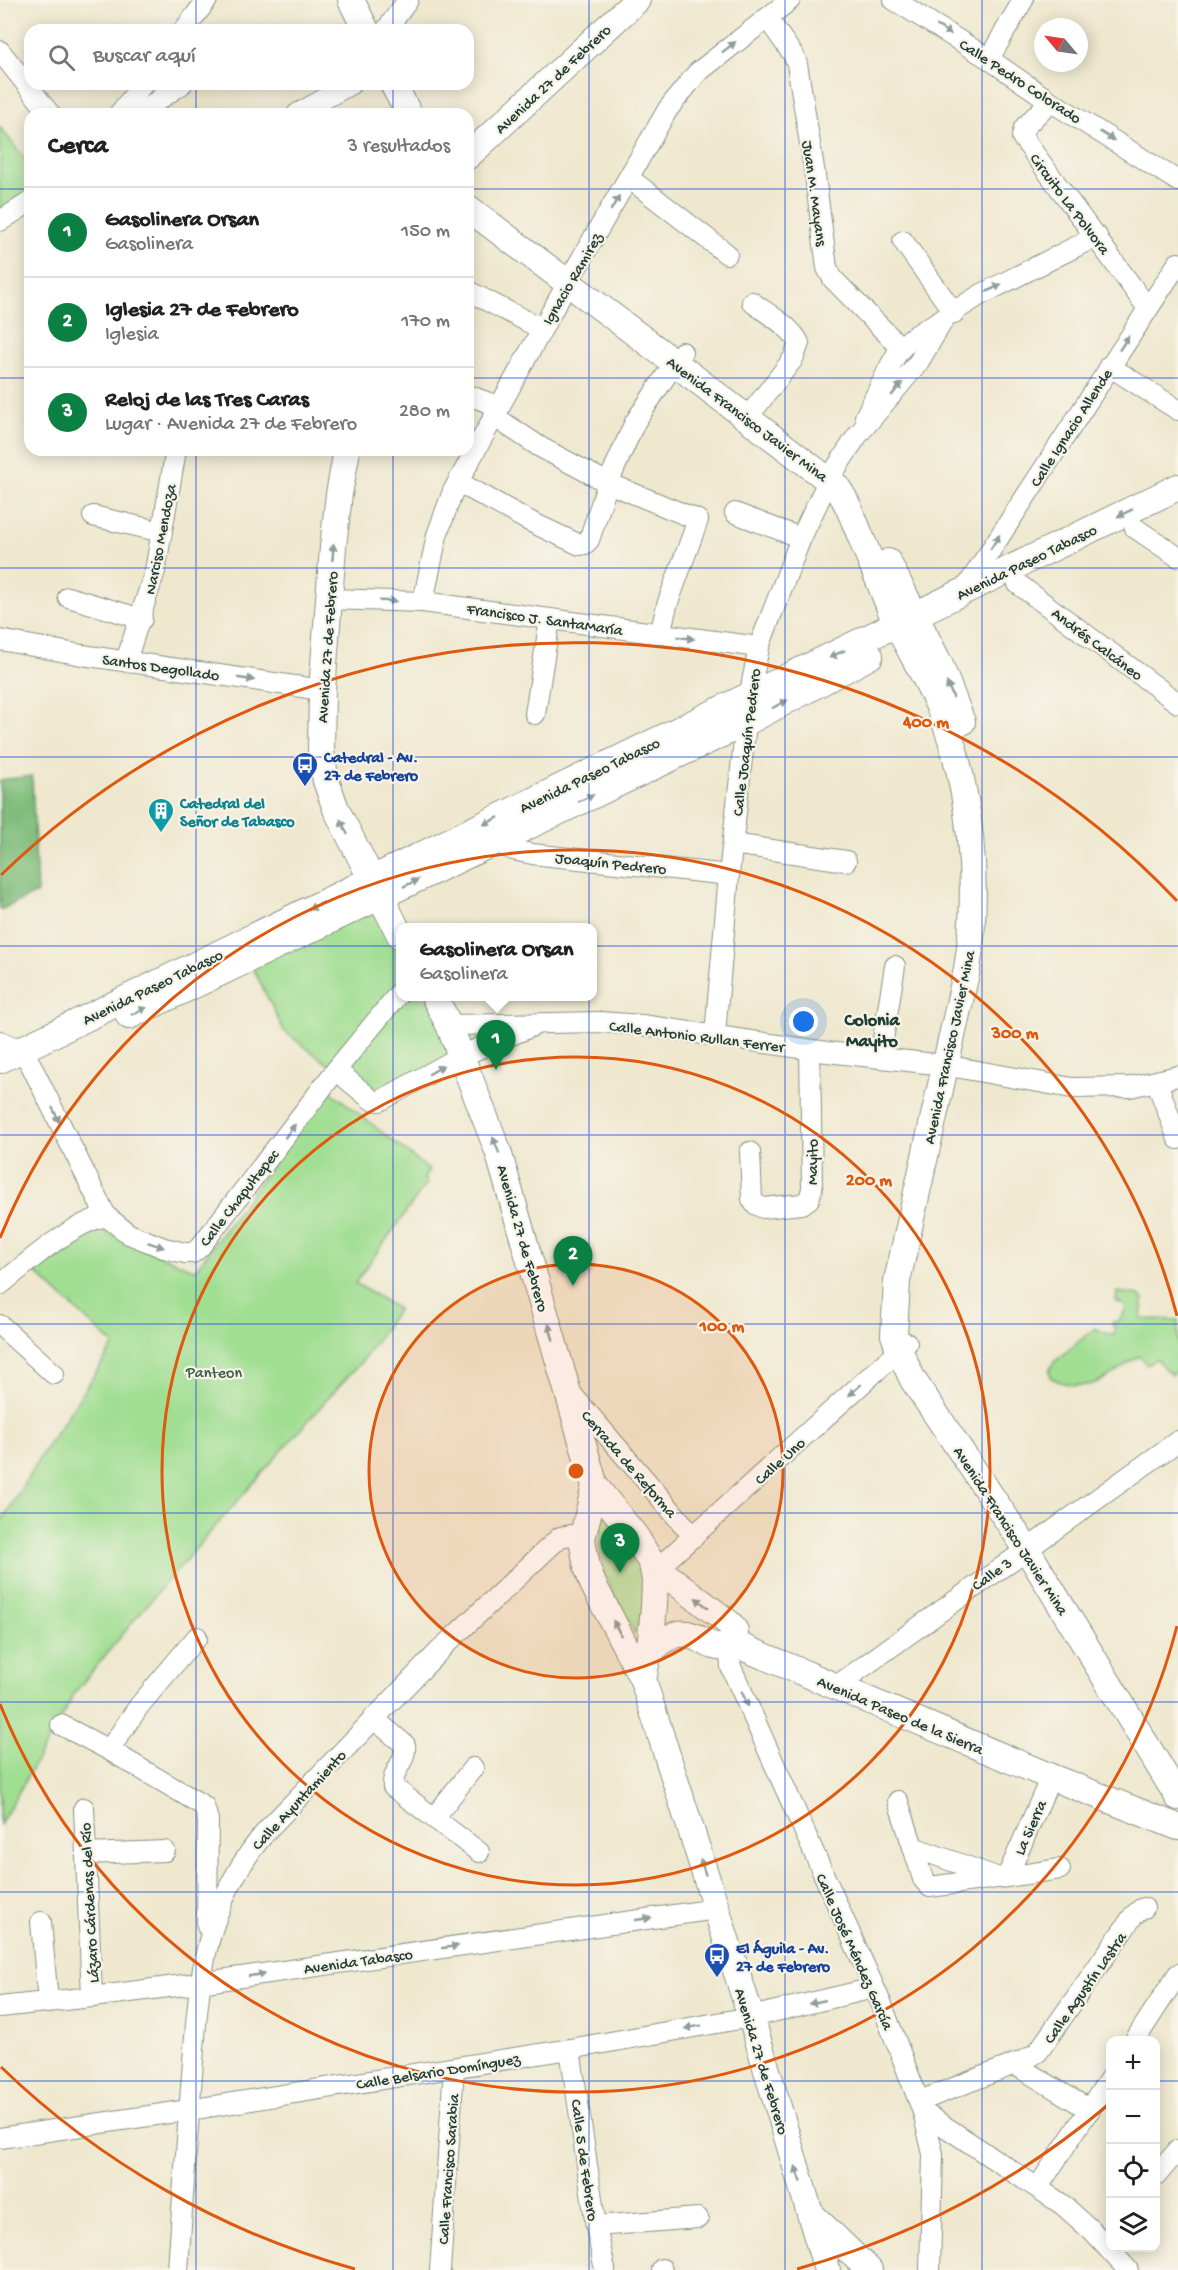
<!DOCTYPE html>
<html lang="es">
<head>
<meta charset="utf-8">
<style>
  body { margin:0; font-family:"Gochi Hand",sans-serif; background:#f2f2f2; color:#222 }
  .controls { position:absolute; right:18px; bottom:18px; display:grid; overflow:hidden; border-radius:12px; box-shadow:0 3px 15px #0003 }
  .controls button { width:54px; height:54px; display:grid; place-items:center; padding:0; border:0; border-bottom:2px solid #e0e0e0; background:#fff; color:#222; font:30px sans-serif }
  .compass { position:absolute; left:1034px; top:18px; width:54px; height:54px; border-radius:50%; background:#fff; box-shadow:0 3px 15px #0003; rotate:299deg }
  .you { position:absolute; left:804px; top:1022px; width:21px; height:21px; margin:-15px; border:4px solid #fff; border-radius:50%; background:#1a73e8; box-shadow:0 0 0 9px #1a73e833 }
  .badge { display:grid; place-items:center; width:39px; height:39px; border-radius:50%; background:#0b8043; color:#fff; font-size:20px; font-weight:700 }
  .pin { position:absolute; translate:-50% -50px; filter:drop-shadow(0 2px 3px #0008) }
  .pin::after { content:''; position:absolute; top:32px; width:21px; height:18px; background:inherit; clip-path:polygon(0 0,100% 0,50% 100%) }
  .popup { position:absolute; left:396px; top:923px; width:201px; height:78px; box-sizing:border-box; display:grid; place-content:center; border-radius:12px; background:#fff; filter:drop-shadow(0 2px 4px #0005); font-size:20px; white-space:nowrap; color:#767676 }
  .popup b { font-size:22px; color:#222 }
  .popup::after { content:''; position:absolute; left:50%; top:100%; margin-left:-12px; border:12px solid transparent; border-top-color:#fff }
  .list { margin:0; padding:0; list-style:none }
  h2 { display:flex; justify-content:space-between; align-items:center; height:78px; margin:0; padding:0 24px; font-size:26px }
  h2 small { font-size:20px; font-weight:400; color:#767676 }
  .list li { display:grid; grid-template-columns:39px 1fr auto; gap:18px; align-items:center; box-sizing:border-box; height:90px; padding:0 24px; border-top:2px solid #e0e0e0 }
  .list b { display:block; font-size:22px; white-space:nowrap }
  .list p { margin:0; font-size:20px; white-space:nowrap; color:#767676 }
  .list em { font-size:20px; font-style:normal; color:#767676 }
  .icon { flex:none; width:33px; height:33px; fill:none; stroke:currentColor; stroke-width:2; stroke-linecap:round; stroke-linejoin:round }
  .map { position:relative; flex:none; width:1178px; height:2270px; overflow:hidden }
  .search { position:absolute; background:#fff; box-shadow:0 3px 15px #0003; left:24px; top:24px; width:450px; height:66px; display:flex; align-items:center; gap:15px; box-sizing:border-box; padding:0 21px; border-radius:18px; color:#767676; font-size:22px }
  .panel { position:absolute; background:#fff; box-shadow:0 3px 15px #0003; left:24px; top:108px; width:450px; height:348px; border-radius:18px }
  .map>svg:first-child { display:block }
  .green { fill:#a0de92; stroke:#608e63; stroke-width:1.5 }
  .forest { fill:#80bd7c; stroke:#507d58; stroke-width:1.5 }
  .lines { fill:none; stroke-linecap:round; stroke-linejoin:round }
  .minor-casing { stroke:#879282; stroke-width:22 }
  .major-casing { stroke:#879282; stroke-width:28 }
  .minor { stroke:#fff; stroke-width:20 }
  .major { stroke:#fff; stroke-width:26 }
  .oneway { fill:#8f9e9a }
  .grid { fill:none; stroke:#1d4ed8; stroke-width:1.5; stroke-opacity:0.55 }
  .ring { fill:none; stroke:#de580e; stroke-width:3 }
  .labels { text-anchor:middle; stroke-width:4.5; stroke-linejoin:round; paint-order:stroke }
  .street-label { font-size:16px; fill:#1f3d34; stroke:#f7f3e8 }
  .transit-label { font-size:16px; font-weight:bold; fill:#164399; stroke:#f7f3e8; text-anchor:start }
  .culture-label { font-size:16px; font-weight:bold; fill:#0d838f; stroke:#f7f3e8; text-anchor:start }
  .park-label { font-size:16px; fill:#395d47; stroke:#f7f3e8 }
  .neighbourhood-label { font-size:18px; font-weight:bold; fill:#1f3d34; stroke:#f7f3e8 }
  .centre { fill:#de580e; stroke:#f7f3e8; stroke-width:3 }
  .ring-label { font-size:18px; text-anchor:middle; font-weight:bold; fill:#de580e; stroke:#f7f3e8; stroke-width:4.5; stroke-linejoin:round; paint-order:stroke }
</style>
</head>
<body>
<div class="map">
<svg width="1178" height="2270" viewBox="0 0 1178 2270">
  <rect width="100%" height="100%" fill="#f7f3e8"/>
  <filter id="ink" filterUnits="userSpaceOnUse"><feTurbulence type="fractalNoise" baseFrequency=".0167" numOctaves="2"/><feDisplacementMap in="SourceGraphic" scale="12" xChannelSelector="R" yChannelSelector="G"/><feConvolveMatrix kernelMatrix="1 2 1 2 8 2 1 2 1" color-interpolation-filters="sRGB"/></filter>
  <filter id="wash" filterUnits="userSpaceOnUse"><feTurbulence type="fractalNoise" baseFrequency=".008" numOctaves="4" result="noise"/><feDisplacementMap in="SourceGraphic" scale="24" xChannelSelector="R" yChannelSelector="G"/><feGaussianBlur stdDeviation="1.35" result="paint"/><feColorMatrix in="noise" values="0 0 0 0 0 0 0 0 0 0 0 0 0 0 0 0 0 1.4 0 .05"/><feComposite in="paint" operator="in"/></filter>
  <g filter="url(#wash)">
    <rect width="100%" height="100%" fill="#efe8cf"/>
    <g class="green">
      <polygon points="0,127 30,166 30,190 20,199 0,210"/>
      <polygon points="380,898 400,939 400,996 431,997 449,1025 535,1025 386,1099 336,1070 284,1031 249,960"/>
      <polygon points="328,1089 429,1170 424,1178 427,1183 355,1283 398,1309 363,1360 328,1398 150,1601 76,1691 0,1825 0,1524 39,1459 114,1345 33,1270 91,1229 98,1229 195,1270"/>
      <path d="M1117,1292L1139,1295L1143,1299L1141,1318L1143,1319L1178,1320V1371L1171,1375L1156,1359L1147,1365L1139,1356C1106,1377 1092,1397 1051,1378L1049,1371L1053,1363L1095,1328L1113,1336L1115,1331L1112,1322L1119,1321L1126,1310L1124,1305L1116,1301Z"/>
      <path d="M602,1512L630,1540L646,1573L643,1614L635,1634C622,1609 604,1583 600,1555C597,1541 600,1526 602,1512Z"/>
    </g>
    <polygon class="forest" points="32,776 37,893 0,910 0,780"/>
  </g>
  <g filter="url(#ink)">
    <g class="lines">
      <defs>
        <g id="minor">
          <polyline points="894,0 989,59 1050,101 1178,181"/>
          <polyline points="767,18 794,56 797,64 814,168 827,268 833,279 901,348"/>
          <polyline points="184,30 207,0"/>
          <polyline points="386,30 408,0"/>
          <polyline points="0,51 50,114"/>
          <polyline points="989,59 1023,0"/>
          <polyline points="1050,101 1024,128 1022,137 1147,307"/>
          <polyline points="119,114 143,84"/>
          <polyline points="138,114 182,84"/>
          <polyline points="297,114 351,84"/>
          <polyline points="629,178 727,254"/>
          <polyline points="0,221 30,202"/>
          <polyline points="903,241 954,313"/>
          <polyline points="468,291 542,329"/>
          <path d="M752,302C767,314 790,325 799,343L793,359L755,408"/>
          <polyline points="1109,366 1178,410"/>
          <polyline points="468,395 500,407"/>
          <polyline points="495,417 540,447 608,483 698,520 667,605 660,634"/>
          <polyline points="865,417 891,364 898,352 910,339 980,295 1097,236"/>
          <polyline points="458,482 531,522 580,545 585,544 589,540 608,483 635,422 682,352"/>
          <polyline points="735,513 801,538"/>
          <polyline points="93,516 162,532"/>
          <polyline points="1135,528 1178,557"/>
          <polyline points="1018,584 1178,703"/>
          <polyline points="964,591 1178,263"/>
          <polyline points="68,597 142,619"/>
          <polyline points="330,599 423,602 759,647"/>
          <polyline points="423,602 437,535 453,491 568,282 668,109 697,73 790,0"/>
          <polyline points="0,640 82,655 322,690"/>
          <polyline points="126,661 155,571 176,450"/>
          <polyline points="535,714 550,619"/>
          <polyline points="495,841 513,850 532,854 729,875"/>
          <polyline points="733,844 846,861"/>
          <polyline points="449,1025 600,1022 642,1025 827,1052 944,1065 1072,1088 1130,1087 1178,1076"/>
          <polyline points="715,1034 729,875 749,697 759,647 801,538 829,479 857,436 918,363 944,319"/>
          <polyline points="0,1041 21,1050 30,1063 106,1216 129,1234 164,1248 185,1253 193,1253 200,1247 336,1070 372,1100 380,1101 461,1056 535,1025"/>
          <polyline points="880,1058 895,966"/>
          <polyline points="336,1070 400,992"/>
          <polyline points="1157,1083 1178,1139"/>
          <polyline points="750,1152 752,1199 755,1204 763,1208 802,1204 809,1199 812,1189 810,1050"/>
          <path d="M0,1285C30,1261 68,1225 106,1216"/>
          <polyline points="0,1325 54,1374"/>
          <polyline points="569,1391 694,1537"/>
          <polyline points="658,1568 907,1343"/>
          <polyline points="735,1644 730,1656 731,1667 882,2005 923,2112 933,2154 930,2270"/>
          <polyline points="835,1687 1178,1441"/>
          <path d="M373,1718L405,1745C407,1761 391,1772 393,1787L479,1852"/>
          <polyline points="61,1725 109,1750 204,1806 208,1820 207,1926"/>
          <polyline points="109,1750 139,1706 197,1637"/>
          <polyline points="898,1801 913,1847 999,1878 1060,1869"/>
          <polyline points="84,1808 92,1997"/>
          <polyline points="434,1818 473,1768"/>
          <polyline points="913,1847 923,1879 930,1887 996,1878"/>
          <polyline points="86,1854 165,1851"/>
          <polyline points="1007,1877 1051,1777"/>
          <polyline points="41,1922 48,2003"/>
          <polyline points="0,2007 92,1997 199,1983 716,1909"/>
          <polyline points="1135,2040 1178,1974"/>
          <polyline points="570,2049 596,2226 605,2270"/>
          <polyline points="1014,2064 1090,2110"/>
          <polyline points="920,2101 1025,2060 1038,2052 1133,1916 1141,1909 1144,1908"/>
          <polyline points="923,2112 1063,2205 1092,2231 1128,2270"/>
          <polyline points="0,2138 189,2110 570,2049 751,2017 874,1988"/>
          <polyline points="1156,2176 1178,2150"/>
          <polyline points="1038,2187 1110,2078"/>
          <polyline points="596,2226 698,2218"/>
          <polyline points="662,2269 662,2270"/>
          <path d="M178,2270C182,2209 186,2149 191,2088C199,1987 199,1908 269,1828L445,1645L560,1537L571,1535L582,1539"/>
          <polyline points="440,2270 454,2068"/>
        </g>
        <g id="major">
          <polyline points="351,0 366,30"/>
          <polyline points="393,84 409,114"/>
          <polyline points="468,156 637,0"/>
          <path d="M468,208L675,363L836,486C847,500 853,518 860,535C870,560 881,585 891,611C905,645 926,675 940,709C971,785 980,888 967,969L897,1281L894,1335L899,1350L913,1380L1026,1548L1178,1797"/>
          <polyline points="347,450 339,494 333,547 322,690 321,752 326,781 336,809 400,935"/>
          <polyline points="888,562 940,665 962,722"/>
          <polyline points="434,996 449,1025 498,1151 595,1486 636,1537 652,1564 655,1580 654,1606 651,1638 643,1680"/>
          <polyline points="129,1016 747,722 870,656"/>
          <polyline points="0,1060 1178,487"/>
          <polyline points="595,1486 582,1539 587,1567 593,1584 643,1680 751,2017 827,2270"/>
          <polyline points="652,1564 730,1624 735,1631 735,1644"/>
          <polyline points="735,1644 1051,1777 1178,1827"/>
          <path d="M648,1654C696,1606 698,1660 735,1644"/>
          <polyline points="811,2214 869,2270"/>
        </g>
      </defs>
      <use href="#minor" class="minor-casing"/>
      <use href="#major" class="major-casing"/>
      <use href="#minor" class="minor"/>
      <use href="#major" class="major"/>
    </g>
    <defs><path id="oneway-solid" d="M-6-.8H1V-3.2L6.5 0L1 3.2V.8H-6Z" transform="scale(1.5)"/></defs>
    <g class="oneway">
      <use href="#oneway-solid" transform="translate(944 30) rotate(32)"/>
      <use href="#oneway-solid" transform="translate(729 47) rotate(-38)"/>
      <use href="#oneway-solid" transform="translate(1107 136) rotate(32)"/>
      <use href="#oneway-solid" transform="translate(615 203) rotate(-60)"/>
      <use href="#oneway-solid" transform="translate(994 288) rotate(-27)"/>
      <use href="#oneway-solid" transform="translate(1124 343) rotate(-57)"/>
      <use href="#oneway-solid" transform="translate(897 389) rotate(-50)"/>
      <use href="#oneway-solid" transform="translate(1125 513) rotate(154)"/>
      <use href="#oneway-solid" transform="translate(995 542) rotate(-57)"/>
      <use href="#oneway-solid" transform="translate(333 552) rotate(-86)"/>
      <use href="#oneway-solid" transform="translate(388 601) rotate(2)"/>
      <use href="#oneway-solid" transform="translate(686 638) rotate(8)"/>
      <use href="#oneway-solid" transform="translate(837 654) rotate(154)"/>
      <use href="#oneway-solid" transform="translate(246 679) rotate(8)"/>
      <use href="#oneway-solid" transform="translate(950 690) rotate(-113)"/>
      <use href="#oneway-solid" transform="translate(780 704) rotate(-28)"/>
      <use href="#oneway-solid" transform="translate(586 798) rotate(-25)"/>
      <use href="#oneway-solid" transform="translate(491 821) rotate(154)"/>
      <use href="#oneway-solid" transform="translate(344 827) rotate(-116)"/>
      <use href="#oneway-solid" transform="translate(411 883) rotate(-26)"/>
      <use href="#oneway-solid" transform="translate(316 906) rotate(154)"/>
      <use href="#oneway-solid" transform="translate(139 1011) rotate(-25)"/>
      <use href="#oneway-solid" transform="translate(436 1070) rotate(-30)"/>
      <use href="#oneway-solid" transform="translate(56 1115) rotate(64)"/>
      <use href="#oneway-solid" transform="translate(290 1131) rotate(-53)"/>
      <use href="#oneway-solid" transform="translate(496 1145) rotate(-111)"/>
      <use href="#oneway-solid" transform="translate(156 1245) rotate(18)"/>
      <use href="#oneway-solid" transform="translate(551 1332) rotate(-106)"/>
      <use href="#oneway-solid" transform="translate(855 1390) rotate(138)"/>
      <use href="#oneway-solid" transform="translate(702 1603) rotate(-142)"/>
      <use href="#oneway-solid" transform="translate(617 1628) rotate(-117)"/>
      <use href="#oneway-solid" transform="translate(745 1699) rotate(66)"/>
      <use href="#oneway-solid" transform="translate(703 1867) rotate(-108)"/>
      <use href="#oneway-solid" transform="translate(643 1919) rotate(-8)"/>
      <use href="#oneway-solid" transform="translate(450 1947) rotate(-8)"/>
      <use href="#oneway-solid" transform="translate(257 1975) rotate(-8)"/>
      <use href="#oneway-solid" transform="translate(817 2002) rotate(167)"/>
      <use href="#oneway-solid" transform="translate(693 2027) rotate(170)"/>
      <use href="#oneway-solid" transform="translate(798 2174) rotate(-107)"/>
    </g>
  </g>
  <path class="grid" d="M196,0V30M393,0V30M589,0V2270M785,0V2270M982,0V2270M196,84V114M393,84V114M0,189H30M468,189H1178M0,378H30M468,378H1178M196,450V2270M393,450V2270M0,568H1178M0,757H1178M0,946H1178M0,1135H1178M0,1324H1178M0,1513H1178M0,1702H1178M0,1892H1178M0,2081H1110M1156,2081H1178"/>
  <circle cx="576" cy="1471" r="207" fill="#de580e" fill-opacity=".12"/>
  <g class="ring">
    <circle cx="576" cy="1471" r="207"/>
    <circle cx="576" cy="1471" r="414"/>
    <path d="M1177 1626A621 621 0 0 1 0 1704M0 1238A621 621 0 0 1 1177 1316"/>
    <path d="M1108 2105A828 828 0 0 1 797 2269M355 2269A828 828 0 0 1 1 2067M1 875A828 828 0 0 1 1177 901"/>
  </g>
  <defs>
    <symbol id="bus-pin" viewBox="-11 -11 22 30"><path d="M0 17L-7.5 6A9.5 9.5 0 1 1 7.5 6Z" fill="#1a4fb4" stroke="#f7f3e8"/><path d="M-5-6H5V4H4V6H2V4H-2V6H-4V4H-5ZM-3.5-4V0h7V-4ZM-3.5 1.2v1.5H-2V1.2ZM2 1.2v1.5H3.5V1.2Z" fill="#fff"/></symbol>
    <symbol id="building-pin" viewBox="-11 -11 22 30"><path d="M0 17L-7.5 6A9.5 9.5 0 1 1 7.5 6Z" fill="#0f9aa8" stroke="#f7f3e8"/><path d="M-4-6H4V6H1V3H-1V6H-4ZM-2.5-4.3h1.7v1.8h-1.7ZM.8-4.3h1.7v1.8H.8ZM-2.5-1h1.7V.8h-1.7ZM.8-1h1.7V.8H.8Z" fill="#fff"/></symbol>
  </defs>
  <g fill-rule="evenodd">
    <use href="#bus-pin" x="290" y="750" width="30" height="40"/>
    <use href="#building-pin" x="146" y="796" width="30" height="40"/>
    <use href="#bus-pin" x="702" y="1941" width="30" height="40"/>
  </g>
  <g class="labels">
    <g class="street-label">
      <text transform="translate(552 78) rotate(-43)" y="6">Avenida 27 de Febrero</text>
      <text transform="translate(1021 80) rotate(33)" y="6">Calle Pedro Colorado</text>
      <text transform="translate(816 193) rotate(82)" y="6">Juan M. Mayans</text>
      <text transform="translate(1071 203) rotate(53)" y="6">Circuito La Polvora</text>
      <text transform="translate(571 278) rotate(-60)" y="6">Ignacio Ramirez</text>
      <text transform="translate(748 418) rotate(37)" y="6">Avenida Francisco Javier Mina</text>
      <text transform="translate(1070 427) rotate(-57)" y="6">Calle Ignacio Allende</text>
      <text transform="translate(159 539) rotate(-79)" y="6">Narciso Mendoza</text>
      <text transform="translate(1026 561) rotate(-26)" y="6">Avenida Paseo Tabasco</text>
      <text transform="translate(545 618) rotate(8)" y="6">Francisco J. SantaMaría</text>
      <text transform="translate(1098 643) rotate(37)" y="6">Andrés Calcáneo</text>
      <text transform="translate(326 647) rotate(-86)" y="6">Avenida 27 de Febrero</text>
      <text transform="translate(161 666) rotate(8)" y="6">Santos Degollado</text>
      <text transform="translate(745 742) rotate(-83)" y="6">Calle Joaquín Pedrero</text>
      <text transform="translate(589 774) rotate(-26)" y="6">Avenida Paseo Tabasco</text>
      <text transform="translate(611 862) rotate(6)" y="6">Joaquín Pedrero</text>
      <text transform="translate(152 986) rotate(-26)" y="6">Avenida Paseo Tabasco</text>
      <text transform="translate(697 1035) rotate(7)" y="6">Calle Antonio Rullan Ferrer</text>
      <text transform="translate(948 1047) rotate(-78)" y="6">Avenida Francisco Javier Mina</text>
      <text transform="translate(811 1162) rotate(-90)" y="6">Mayito</text>
      <text transform="translate(238 1197) rotate(-52)" y="6">Calle Chapultepec</text>
      <text transform="translate(524 1238) rotate(74)" y="6">Avenida 27 de Febrero</text>
      <text transform="translate(779 1460) rotate(-42)" y="6">Calle Uno</text>
      <text transform="translate(630 1463) rotate(49)" y="6">Cerrada de Reforma</text>
      <text transform="translate(1012 1530) rotate(57)" y="6">Avenida Francisco Javier Mina</text>
      <text transform="translate(991 1573) rotate(-36)" y="6">Calle 3</text>
      <text transform="translate(901 1714) rotate(23)" y="6">Avenida Paseo de la Sierra</text>
      <text transform="translate(298 1799) rotate(-47)" y="6">Calle Ayuntamiento</text>
      <text transform="translate(1029 1827) rotate(-66)" y="6">La Sierra</text>
      <text transform="translate(88 1903) rotate(-93)" y="6">Lázaro Cárdenas del Río</text>
      <text transform="translate(856 1951) rotate(66)" y="6">Calle José Méndez García</text>
      <text transform="translate(358 1960) rotate(-8)" y="6">Avenida Tabasco</text>
      <text transform="translate(1084 1987) rotate(-55)" y="6">Calle Agustín Lastra</text>
      <text transform="translate(763 2061) rotate(73)" y="6">Avenida 27 de Febrero</text>
      <text transform="translate(438 2070) rotate(-9)" y="6">Calle Belsario Domínguez</text>
      <text transform="translate(586 2160) rotate(82)" y="6">Calle 5 de Febrero</text>
      <text transform="translate(447 2169) rotate(-86)" y="6">Calle Francisco Sarabia</text>
    </g>
    <g class="transit-label">
      <text x="324" y="762">Catedral - Av.<tspan x="324" dy="18">27 de Febrero</tspan></text>
      <text x="736" y="1953">El Águila - Av.<tspan x="736" dy="18">27 de Febrero</tspan></text>
    </g>
    <g class="culture-label">
      <text x="180" y="808">Catedral del<tspan x="180" dy="18">Señor de Tabasco</tspan></text>
    </g>
    <g class="park-label">
      <text x="214" y="1377">Panteon</text>
    </g>
    <g class="neighbourhood-label">
      <text x="872" y="1025">Colonia<tspan x="872" dy="21">Mayito</tspan></text>
    </g>
  </g>
  <circle cx="576" cy="1471" r="9" class="centre"/>
  <g class="ring-label">
    <text x="926" y="727">400 m</text>
    <text x="1015" y="1038">300 m</text>
    <text x="869" y="1185">200 m</text>
    <text x="722" y="1331">100 m</text>
  </g>
</svg>
<div class="controls">
<button>+</button>
<button>−</button>
<button><svg class="icon" aria-label="locate" viewBox="0 0 24 24"><circle cx="12" cy="12" r="6"/><path d="M12 2v4M12 18v4M2 12h4M18 12h4"/></svg></button>
<button><svg class="icon" aria-label="layers" viewBox="0 0 24 24"><path d="M12 4l9 5-9 5-9-5zM3 14l9 5 9-5"/></svg></button>
</div>
<svg class="compass" viewBox="-18 -18 36 36"><path d="M0-13l5 13h-10z" fill="#e53935"/><path d="M0 13l5-13h-10z" fill="#767676"/></svg>
<div class="you"></div>
<div class="pin badge" style="left:496px;top:1070px">1</div>
<div class="popup"><b>Gasolinera Orsan</b>Gasolinera</div>
<div class="pin badge" style="left:573px;top:1286px">2</div>
<div class="pin badge" style="left:620px;top:1573px">3</div>
<div class="search"><svg class="icon" aria-label="search" viewBox="0 0 24 24"><circle cx="10" cy="10" r="6"/><path d="M15 15l6 6"/></svg>Buscar aquí</div>
<section class="panel">
<h2>Cerca<small>3 resultados</small></h2>
<ul class="list">
<li><span class="badge">1</span><div><b>Gasolinera Orsan</b><p>Gasolinera</p></div><em>150 m</em></li>
<li><span class="badge">2</span><div><b>Iglesia 27 de Febrero</b><p>Iglesia</p></div><em>170 m</em></li>
<li><span class="badge">3</span><div><b>Reloj de las Tres Caras</b><p>Lugar · Avenida 27 de Febrero</p></div><em>280 m</em></li>
</ul>
</section>
</div>
</body>
</html>
